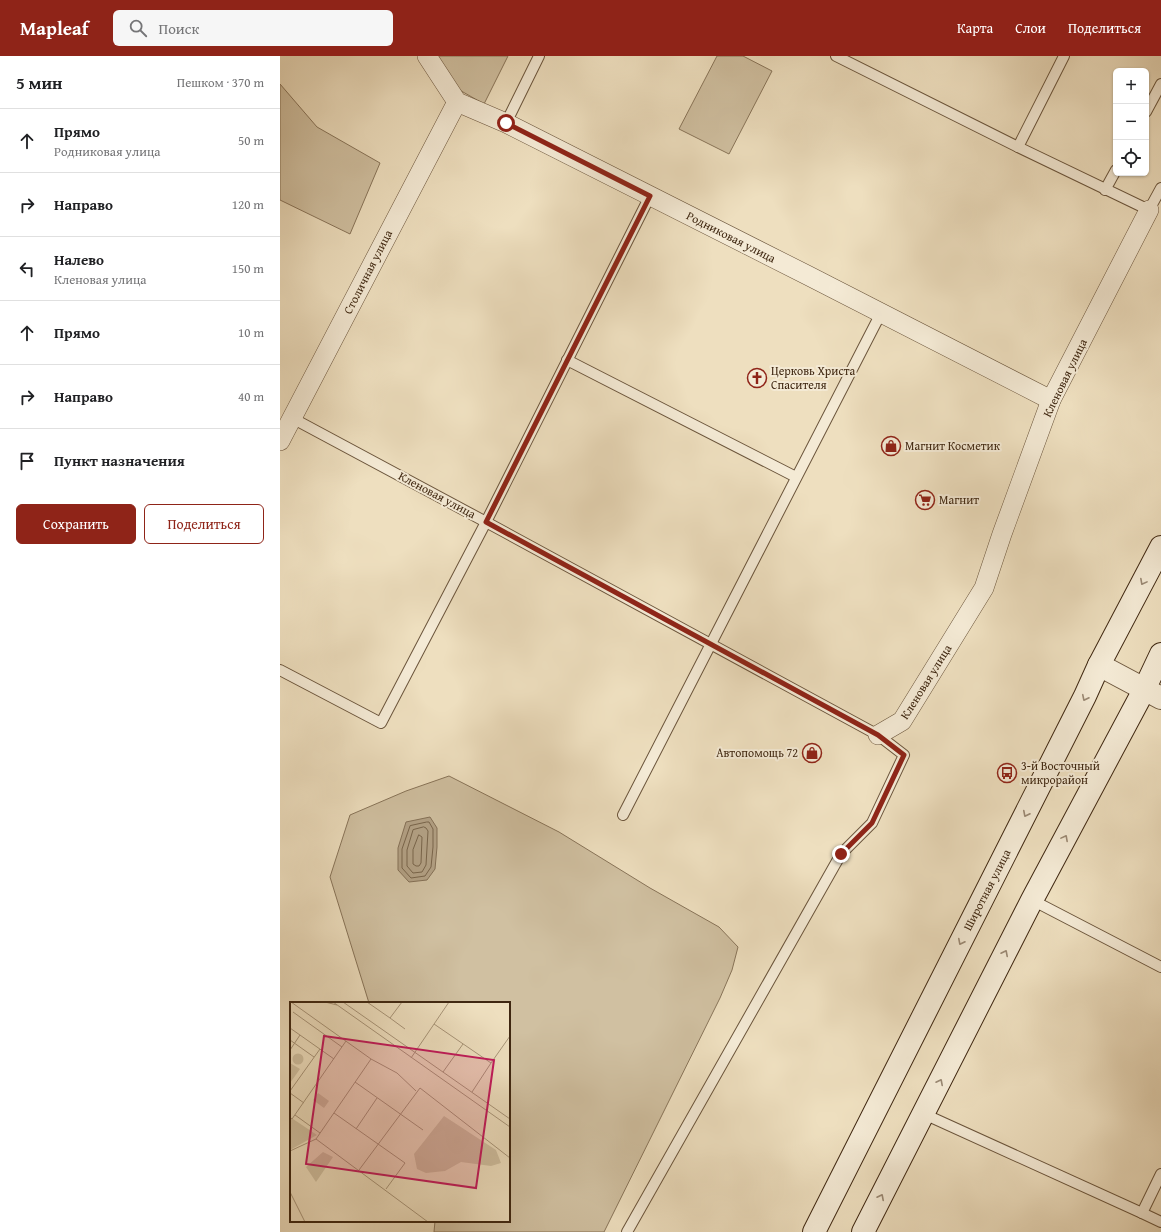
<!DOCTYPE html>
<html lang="ru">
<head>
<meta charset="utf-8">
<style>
  body { margin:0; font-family:"Gentium Book Plus",serif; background:#f6f6f6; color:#202124 }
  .controls { position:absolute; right:12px; top:12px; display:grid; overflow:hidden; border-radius:6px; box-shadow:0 1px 3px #0004 }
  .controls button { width:36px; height:36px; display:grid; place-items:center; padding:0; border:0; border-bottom:1px solid #e0e0e0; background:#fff; color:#202124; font:20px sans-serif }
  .stop { position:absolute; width:12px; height:12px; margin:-9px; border:3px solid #8f2418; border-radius:50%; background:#fff }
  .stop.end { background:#8f2418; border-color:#fff; box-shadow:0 1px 4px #0008 }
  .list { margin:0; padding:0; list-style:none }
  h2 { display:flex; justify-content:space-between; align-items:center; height:52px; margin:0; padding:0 16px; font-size:17px }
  h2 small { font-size:13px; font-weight:400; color:#757577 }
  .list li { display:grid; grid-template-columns:26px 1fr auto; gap:12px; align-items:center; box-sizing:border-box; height:64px; padding:0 16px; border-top:1px solid #e0e0e0 }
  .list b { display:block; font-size:15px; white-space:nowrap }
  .list p { margin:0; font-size:13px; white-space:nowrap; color:#757577 }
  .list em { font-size:13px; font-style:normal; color:#757577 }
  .actions { display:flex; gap:8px; padding:12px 16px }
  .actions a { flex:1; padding:9px 0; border:1px solid #8f2418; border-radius:6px; text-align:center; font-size:14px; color:#8f2418 }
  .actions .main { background:#8f2418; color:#fff }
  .icon { flex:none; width:22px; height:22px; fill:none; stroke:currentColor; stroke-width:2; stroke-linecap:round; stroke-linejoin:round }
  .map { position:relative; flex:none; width:881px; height:1176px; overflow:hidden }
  header { display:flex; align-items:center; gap:24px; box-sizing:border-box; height:56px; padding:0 20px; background:#8f2418; color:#fff }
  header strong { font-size:19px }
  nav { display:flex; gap:22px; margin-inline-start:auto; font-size:14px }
  .search { width:280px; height:36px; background:#f6f6f6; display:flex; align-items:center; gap:10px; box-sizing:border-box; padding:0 14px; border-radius:6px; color:#757577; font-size:15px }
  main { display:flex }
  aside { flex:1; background:#fff }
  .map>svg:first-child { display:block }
  .green { fill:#d0c0a1; stroke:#887459 }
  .water { fill:#b2a084; stroke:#847056 }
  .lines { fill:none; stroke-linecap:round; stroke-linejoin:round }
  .shore { stroke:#78644a; stroke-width:1 }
  .service-casing { stroke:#6b553c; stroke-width:12 }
  .minor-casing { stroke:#6b553c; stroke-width:20 }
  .tertiary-casing { stroke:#6b553c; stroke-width:24 }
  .secondary-casing { stroke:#3f2711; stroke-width:24 }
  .service { stroke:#f4ead5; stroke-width:10 }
  .minor { stroke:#f4ead5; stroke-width:19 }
  .tertiary { stroke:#f4ead5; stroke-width:22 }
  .secondary { stroke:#f4ead5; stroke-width:22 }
  .oneway { stroke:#9a8873 }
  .route { stroke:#8f2418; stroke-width:5 }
  .labels { text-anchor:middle; stroke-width:4; stroke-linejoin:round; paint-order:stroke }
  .street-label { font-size:12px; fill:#3f2711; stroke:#f4ead5 }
  .poi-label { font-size:12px; fill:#3f2711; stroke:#f4ead5; text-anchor:start }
  .inset-road { fill:none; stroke:#a89579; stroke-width:1 }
  .view { fill:#c2185b; fill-opacity:0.15; stroke:#c2185b; stroke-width:2 }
  .inset-edge { fill:none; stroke:#3f2711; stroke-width:2 }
</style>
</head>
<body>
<header>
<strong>Mapleaf</strong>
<div class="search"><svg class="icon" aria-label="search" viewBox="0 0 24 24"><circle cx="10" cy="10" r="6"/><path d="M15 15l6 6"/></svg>Поиск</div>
<nav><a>Карта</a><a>Слои</a><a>Поделиться</a></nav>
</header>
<main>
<aside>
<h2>5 мин<small>Пешком · 370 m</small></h2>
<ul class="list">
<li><svg class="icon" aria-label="ahead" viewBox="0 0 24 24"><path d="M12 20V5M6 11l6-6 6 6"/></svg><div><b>Прямо</b><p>Родниковая улица</p></div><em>50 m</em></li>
<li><svg class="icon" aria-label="right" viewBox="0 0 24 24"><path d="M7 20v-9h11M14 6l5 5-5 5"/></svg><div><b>Направо</b></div><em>120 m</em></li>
<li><svg class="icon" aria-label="left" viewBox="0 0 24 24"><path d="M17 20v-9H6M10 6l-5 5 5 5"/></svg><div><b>Налево</b><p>Кленовая улица</p></div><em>150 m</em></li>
<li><svg class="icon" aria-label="ahead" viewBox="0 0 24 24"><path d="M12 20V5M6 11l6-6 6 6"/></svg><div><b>Прямо</b></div><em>10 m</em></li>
<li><svg class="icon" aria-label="right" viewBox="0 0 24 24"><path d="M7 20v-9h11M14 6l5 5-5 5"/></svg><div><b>Направо</b></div><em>40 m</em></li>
<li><svg class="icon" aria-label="arrive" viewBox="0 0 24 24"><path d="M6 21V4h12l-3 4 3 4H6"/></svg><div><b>Пункт назначения</b></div></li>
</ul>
<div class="actions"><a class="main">Сохранить</a><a>Поделиться</a></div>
</aside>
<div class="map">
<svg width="881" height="1176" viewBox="0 0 881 1176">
  <rect width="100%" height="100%" fill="#eedfbf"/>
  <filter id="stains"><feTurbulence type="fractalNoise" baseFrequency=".005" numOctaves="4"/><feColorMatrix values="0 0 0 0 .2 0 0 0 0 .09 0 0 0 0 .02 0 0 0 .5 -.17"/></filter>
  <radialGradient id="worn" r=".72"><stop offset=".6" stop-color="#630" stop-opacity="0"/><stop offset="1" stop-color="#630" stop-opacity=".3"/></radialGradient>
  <g class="green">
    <polygon points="155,0 228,0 204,48 176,32"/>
    <polygon points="437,0 463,0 492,15 449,98 399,73"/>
    <polygon points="0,28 37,71 100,107 70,178 0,144"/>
    <polygon points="169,720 279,776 370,832 439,871 458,891 452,914 440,942 324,1176 154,1176 155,1165 229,1165 229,947 89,947 50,821 70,759 126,735"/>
  </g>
  <polygon class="water" points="150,761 157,772 157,791 155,813 147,824 129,826 118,814 118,792 126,766"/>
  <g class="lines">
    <g class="shore">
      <polygon points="147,766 149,766 153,773 153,791 151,811 145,820 131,822 122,812 122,793 130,770"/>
      <polygon points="144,771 146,772 148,775 146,809 142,816 133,817 127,810 127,794 133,774"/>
      <polygon points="139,779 142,781 141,807 139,810 136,810 133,808 133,794"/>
    </g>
    <defs>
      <g id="service">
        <polyline points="556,0 738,91 869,154 881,132"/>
        <polyline points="866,56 881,28"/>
        <polyline points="226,67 259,0"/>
        <polyline points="738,91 784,0"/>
        <polyline points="825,134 836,114"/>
        <polyline points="287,304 516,421"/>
        <polyline points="12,362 206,466 598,679 624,699 592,767 561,798 347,1176"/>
        <polyline points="0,614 101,667 206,466 370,140"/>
        <polyline points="343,759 601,257"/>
        <polyline points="752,844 881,911"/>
        <polyline points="644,1058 862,1157 881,1118"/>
        <polyline points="862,1157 881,1166"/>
      </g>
      <g id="minor">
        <polyline points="147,0 177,46 226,67 527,219 771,344"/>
        <polyline points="0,385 177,46"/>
        <polyline points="598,679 622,665 704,532 722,478 771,344 869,154"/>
      </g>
      <polyline id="tertiary" points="819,609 881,642"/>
      <g id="secondary">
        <polyline points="534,1176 805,640 819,609 881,491"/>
        <polyline points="583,1176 752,844 864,634 881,598"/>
      </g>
    </defs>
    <use href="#service" class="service-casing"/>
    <use href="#minor" class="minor-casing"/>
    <use href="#tertiary" class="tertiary-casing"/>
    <use href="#secondary" class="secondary-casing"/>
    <use href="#service" class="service"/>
    <use href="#minor" class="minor"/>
    <use href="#tertiary" class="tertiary"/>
    <use href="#secondary" class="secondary"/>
  </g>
  <defs><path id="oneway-chevron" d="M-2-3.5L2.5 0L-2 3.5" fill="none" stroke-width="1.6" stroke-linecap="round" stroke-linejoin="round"/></defs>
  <g class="oneway">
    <use href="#oneway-chevron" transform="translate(863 526) rotate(118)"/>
    <use href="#oneway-chevron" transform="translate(805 642) rotate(116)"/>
    <use href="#oneway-chevron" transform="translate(746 758) rotate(117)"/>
    <use href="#oneway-chevron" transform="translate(785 782) rotate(-62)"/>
    <use href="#oneway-chevron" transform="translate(681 886) rotate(117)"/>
    <use href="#oneway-chevron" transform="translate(725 897) rotate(-63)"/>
    <use href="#oneway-chevron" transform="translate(660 1026) rotate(-63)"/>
    <use href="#oneway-chevron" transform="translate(601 1141) rotate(-63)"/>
  </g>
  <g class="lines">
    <polyline class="route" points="226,67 370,140 206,466 598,679 624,699 592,767 561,798"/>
  </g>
  <defs>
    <symbol id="church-ring" viewBox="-11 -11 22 22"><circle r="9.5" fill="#f4ead5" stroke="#8f2418" stroke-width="1.5"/><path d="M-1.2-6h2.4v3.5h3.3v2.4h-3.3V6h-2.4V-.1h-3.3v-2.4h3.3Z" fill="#8f2418"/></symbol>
    <symbol id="shop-ring" viewBox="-11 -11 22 22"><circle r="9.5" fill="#f4ead5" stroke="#8f2418" stroke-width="1.5"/><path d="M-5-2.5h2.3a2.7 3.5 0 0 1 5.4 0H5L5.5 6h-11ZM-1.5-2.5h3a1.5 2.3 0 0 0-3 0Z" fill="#8f2418"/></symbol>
    <symbol id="supermarket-ring" viewBox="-11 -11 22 22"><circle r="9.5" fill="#f4ead5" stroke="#8f2418" stroke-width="1.5"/><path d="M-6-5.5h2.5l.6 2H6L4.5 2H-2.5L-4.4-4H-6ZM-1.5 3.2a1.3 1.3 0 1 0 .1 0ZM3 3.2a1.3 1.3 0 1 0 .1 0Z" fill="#8f2418"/></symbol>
    <symbol id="bus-ring" viewBox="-11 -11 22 22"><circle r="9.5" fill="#f4ead5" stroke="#8f2418" stroke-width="1.5"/><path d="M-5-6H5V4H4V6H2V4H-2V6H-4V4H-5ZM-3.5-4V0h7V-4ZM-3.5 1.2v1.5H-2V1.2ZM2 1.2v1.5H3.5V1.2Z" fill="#8f2418"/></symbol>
  </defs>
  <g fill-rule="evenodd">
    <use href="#church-ring" x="466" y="311" width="22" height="22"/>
    <use href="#shop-ring" x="600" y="379" width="22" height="22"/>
    <use href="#supermarket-ring" x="634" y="433" width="22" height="22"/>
    <use href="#shop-ring" x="521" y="686" width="22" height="22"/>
    <use href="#bus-ring" x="716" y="706" width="22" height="22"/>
  </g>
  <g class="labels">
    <g class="street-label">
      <text transform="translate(451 181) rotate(27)" y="4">Родниковая улица</text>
      <text transform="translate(88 216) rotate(-63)" y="4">Столичная улица</text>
      <text transform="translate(785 322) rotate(-64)" y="4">Кленовая улица</text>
      <text transform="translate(157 439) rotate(28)" y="4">Кленовая улица</text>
      <text transform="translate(646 626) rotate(-58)" y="4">Кленовая улица</text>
      <text transform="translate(707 834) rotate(-63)" y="4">Широтная улица</text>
    </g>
    <g class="poi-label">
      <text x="491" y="319">Церковь Христа<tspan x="491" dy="14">Спасителя</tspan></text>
      <text x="625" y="394">Магнит Косметик</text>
      <text x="659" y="448">Магнит</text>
      <text x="518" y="701" text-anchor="end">Автопомощь 72</text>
      <text x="741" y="714">3-й Восточный<tspan x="741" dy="14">микрорайон</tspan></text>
    </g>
  </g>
  <g transform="translate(10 946)">
    <rect width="220" height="220" fill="#eedfbf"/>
    <path d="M2.5 57a5.5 5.5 0 1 1 11 0a5.5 5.5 0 1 1-11 0ZM0,61L10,67L0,81ZM28,91L39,99L34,106L23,98ZM154,114L206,148L211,161L201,164L171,160L155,169L136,171L127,167L124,152ZM0,115L27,133L0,148ZM33,150L43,155L26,180L16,165Z" fill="#d0c0a1"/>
    <path class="inset-road" d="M1,0L81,57L107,71L126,89M35,0L47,3M43,0L220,125M53,0L220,117M77,0L100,16M112,0L100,16L115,27M3,10L52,45M144,22L201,61L182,90M0,26L44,57M0,38L24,55M0,48L10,33M121,56L159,0M201,61L220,34M153,70L173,42M65,80L133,128M0,89L30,47M0,91L14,101M44,111L115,161L96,187M5,113L30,131M0,115L2,117L56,39M66,127L87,96M26,137L138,220M0,149L26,137L81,57M69,168L130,86L220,156M0,190L15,220"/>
    <path class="view" d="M34,34L204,58L186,186L16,162Z"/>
    <rect width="220" height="220" class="inset-edge"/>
  </g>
  <rect width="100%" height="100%" filter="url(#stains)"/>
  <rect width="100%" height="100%" fill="url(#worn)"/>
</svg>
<div class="controls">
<button>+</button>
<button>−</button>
<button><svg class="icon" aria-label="locate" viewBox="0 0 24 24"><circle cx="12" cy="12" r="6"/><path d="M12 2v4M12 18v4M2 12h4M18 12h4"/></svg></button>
</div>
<div class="stop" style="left:226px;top:67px"></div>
<div class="stop end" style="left:561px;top:798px"></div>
</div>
</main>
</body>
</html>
